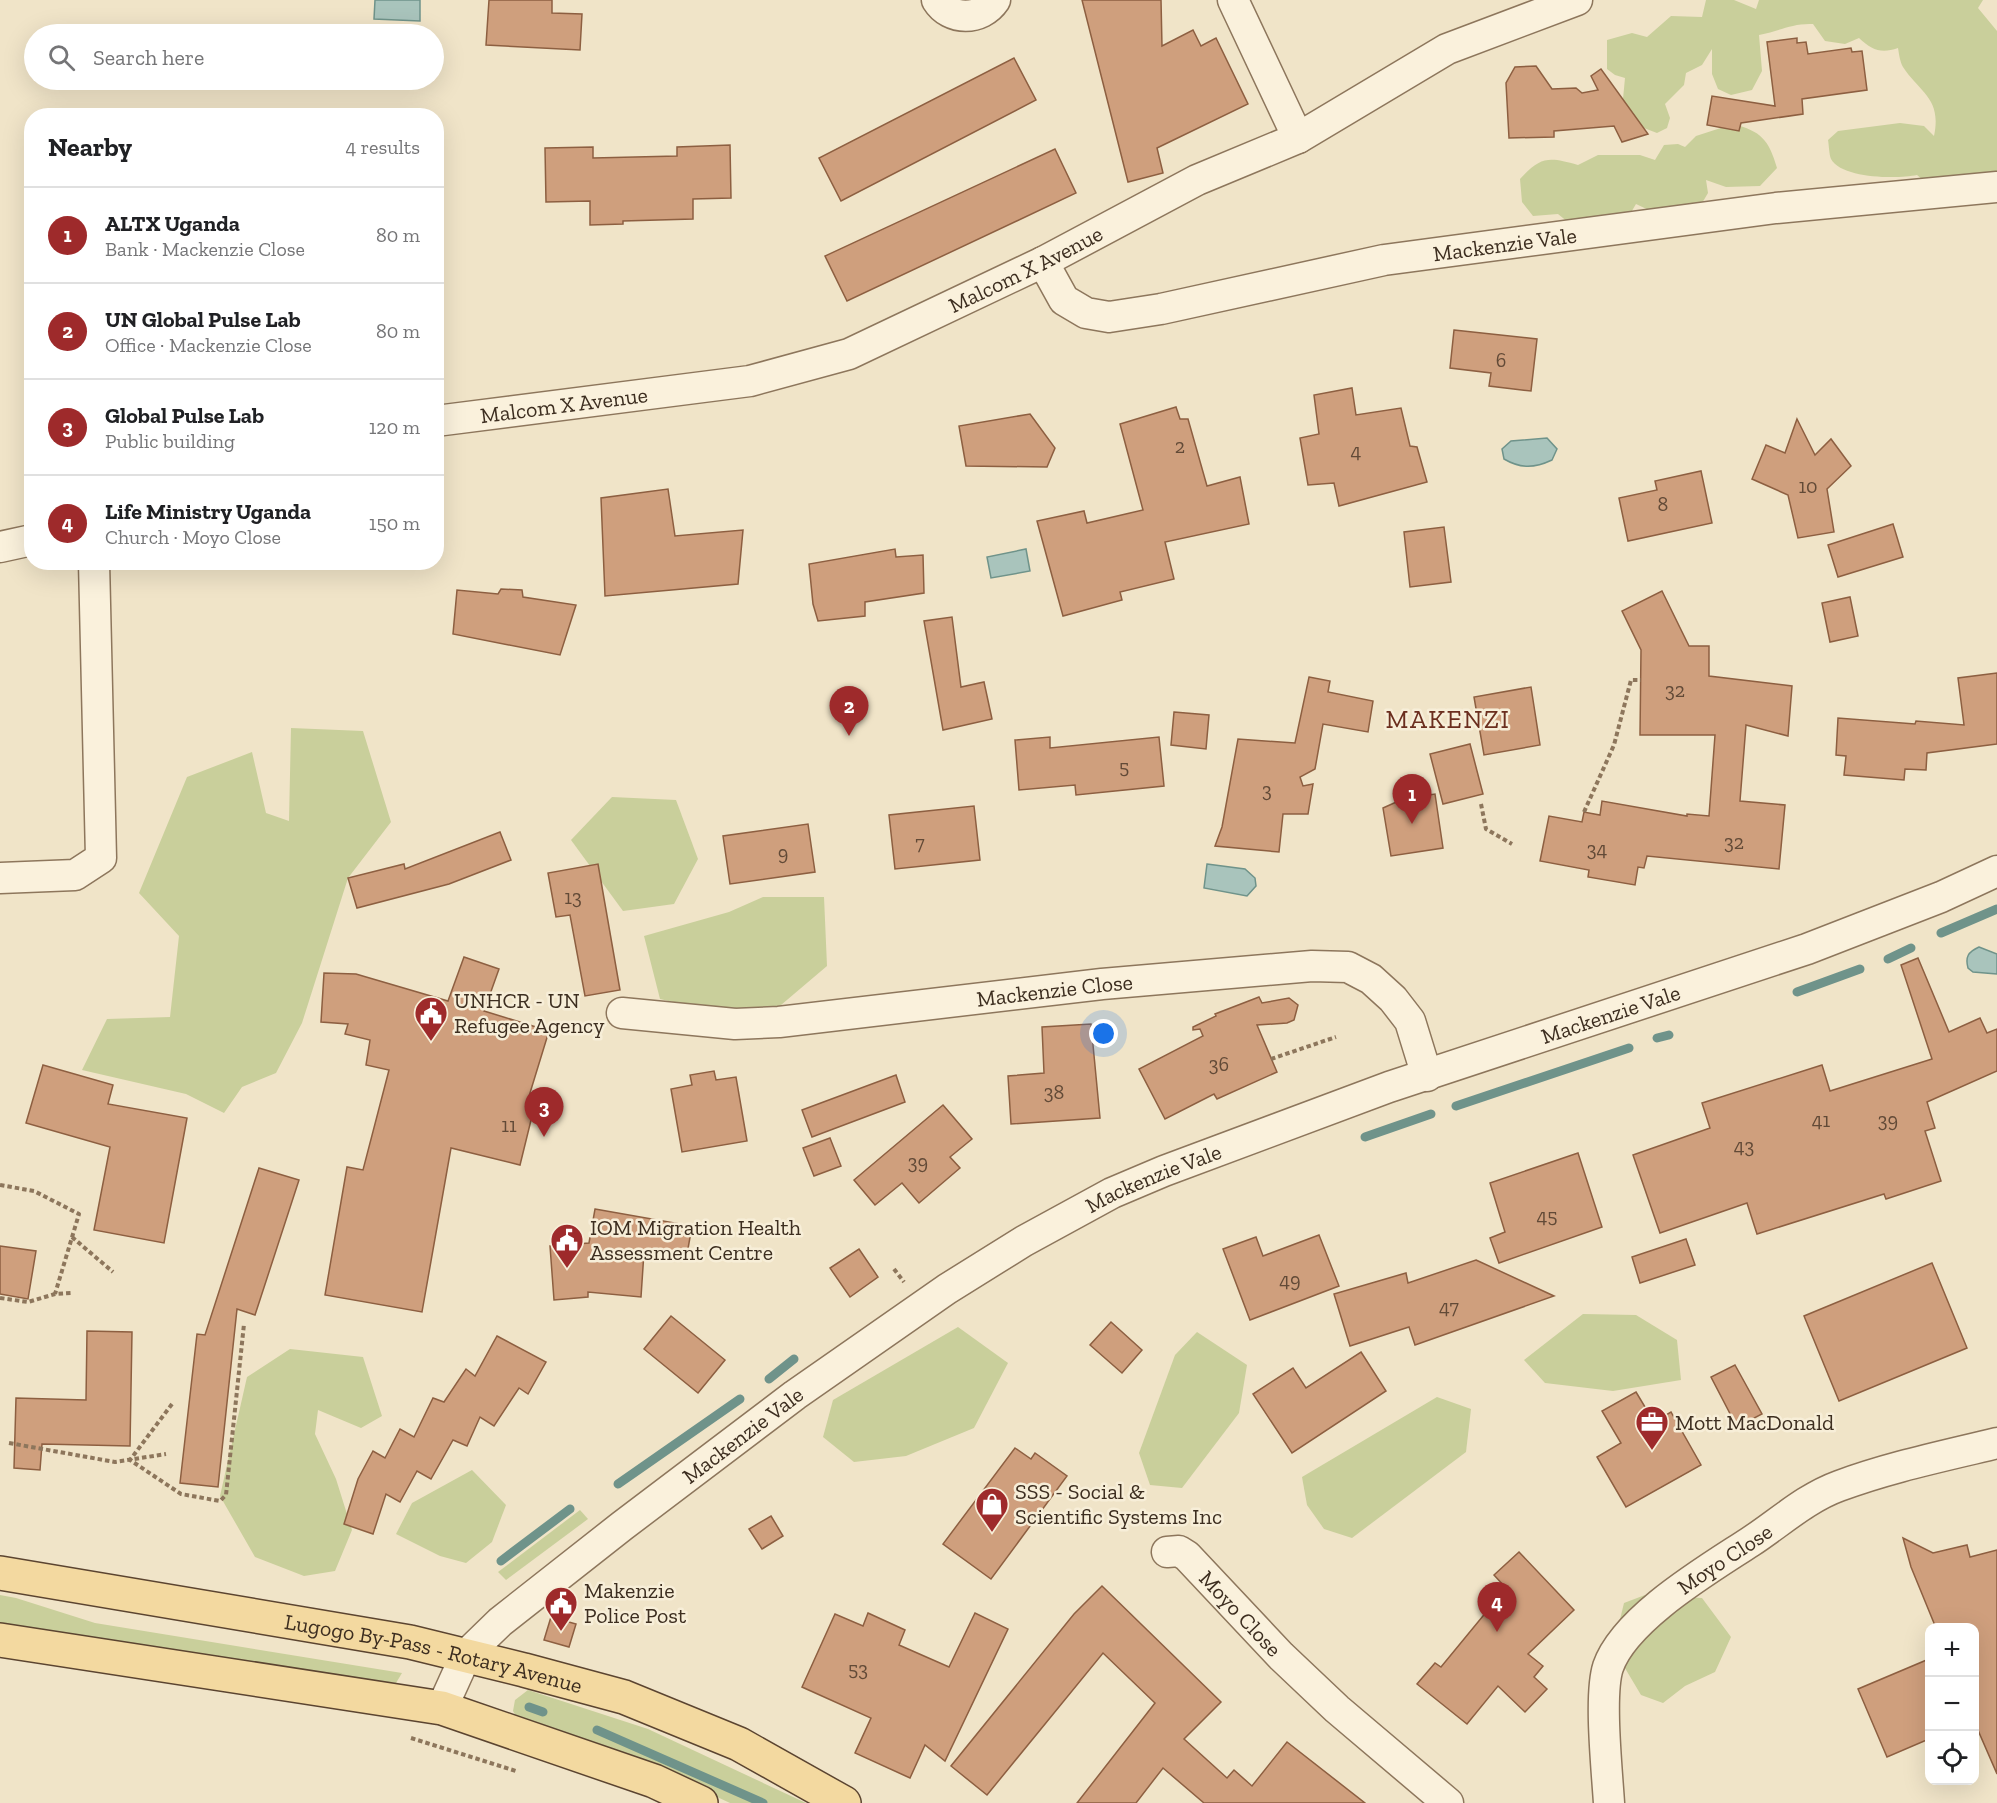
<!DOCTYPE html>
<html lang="en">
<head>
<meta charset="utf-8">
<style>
  body { margin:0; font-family:"Zilla Slab",serif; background:#f2f2f2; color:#202124 }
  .controls { position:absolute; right:18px; bottom:18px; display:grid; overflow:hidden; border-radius:12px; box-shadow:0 6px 24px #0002 }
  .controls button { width:54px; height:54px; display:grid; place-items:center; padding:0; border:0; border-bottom:2px solid #e0e0e0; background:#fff; color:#202124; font:30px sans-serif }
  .you { position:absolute; left:1104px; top:1034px; width:21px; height:21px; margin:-15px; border:4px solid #fff; border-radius:50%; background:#1a73e8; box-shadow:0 0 0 9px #1a73e833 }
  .badge { display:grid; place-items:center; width:39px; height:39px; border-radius:50%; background:#9e2a2b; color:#fff; font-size:20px; font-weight:700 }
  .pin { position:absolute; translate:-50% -50px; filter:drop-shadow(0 2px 3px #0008) }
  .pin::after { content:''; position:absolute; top:32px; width:21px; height:18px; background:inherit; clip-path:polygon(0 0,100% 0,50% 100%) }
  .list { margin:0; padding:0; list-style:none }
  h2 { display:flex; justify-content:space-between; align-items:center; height:78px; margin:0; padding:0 24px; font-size:26px }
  h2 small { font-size:20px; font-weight:400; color:#757577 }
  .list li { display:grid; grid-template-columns:39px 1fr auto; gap:18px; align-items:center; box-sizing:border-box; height:96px; padding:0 24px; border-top:2px solid #e0e0e0 }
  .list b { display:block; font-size:22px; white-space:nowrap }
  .list p { margin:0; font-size:20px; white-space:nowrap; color:#757577 }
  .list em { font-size:20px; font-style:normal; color:#757577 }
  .icon { flex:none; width:33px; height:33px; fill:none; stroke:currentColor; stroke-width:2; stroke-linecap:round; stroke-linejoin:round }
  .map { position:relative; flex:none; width:1997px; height:1803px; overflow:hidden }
  .search { position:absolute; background:#fff; box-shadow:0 6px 24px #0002; left:24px; top:24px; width:420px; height:66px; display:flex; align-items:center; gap:15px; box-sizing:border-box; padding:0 21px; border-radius:33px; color:#757577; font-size:22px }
  .panel { position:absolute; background:#fff; box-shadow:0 6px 24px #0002; left:24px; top:108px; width:420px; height:462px; border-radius:24px }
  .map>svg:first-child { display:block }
  .green { fill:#c9cf9b }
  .water { fill:#a9c4bc; stroke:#6f938a; stroke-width:1.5 }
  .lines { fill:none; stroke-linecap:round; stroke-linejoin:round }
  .stream { stroke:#6f938a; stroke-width:9 }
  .building { fill:#cf9f7d; stroke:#8d5f41; stroke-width:1.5 }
  .minor-casing { stroke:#8d765c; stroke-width:33 }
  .major-casing { stroke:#5b4430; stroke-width:36 }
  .path { stroke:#8d765c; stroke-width:4; stroke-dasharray:4.5 3; stroke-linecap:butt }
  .minor { stroke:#faf1dc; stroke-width:30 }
  .major { stroke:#f3d9a0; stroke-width:33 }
  .labels { text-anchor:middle; stroke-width:5; stroke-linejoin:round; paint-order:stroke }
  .number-label { font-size:20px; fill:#624a37 }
  .street-label { font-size:22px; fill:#3d2e20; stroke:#f7eed8 }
  .poi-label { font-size:22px; fill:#3d2e20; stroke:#f7eed8; text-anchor:start }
  .quarter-label { font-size:26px; letter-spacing:1.5px; fill:#6b2e1e; stroke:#f7eed8 }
</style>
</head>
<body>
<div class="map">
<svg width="1997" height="1803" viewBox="0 0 1997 1803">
  <rect width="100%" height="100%" fill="#f0e4c8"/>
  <g class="green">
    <path d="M1706,0H1734L1756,9L1759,0H1983L1978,8L1997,31V186L1947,200L1917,175C1898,179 1842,179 1831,159C1829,154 1829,145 1828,140L1838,131L1900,123L1924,126L1934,136C1942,98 1920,93 1903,67C1900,62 1899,54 1898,48C1881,54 1872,50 1859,38L1845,44L1825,41L1813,24C1792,23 1780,31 1759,35L1762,71L1752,90L1731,95L1718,89L1712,74V49L1702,65L1686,73L1684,85L1665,104L1670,118L1667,128L1657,133L1636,125L1623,99L1625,78L1615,75L1607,69V40L1632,33L1647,37L1671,16L1702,17Z"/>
    <path d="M1733,124C1761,131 1769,140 1777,168L1760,186L1726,187L1706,180L1708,193L1695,215L1674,222L1636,204L1623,226L1574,227L1558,214L1533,216L1522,202L1520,179C1541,156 1549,157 1578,165L1598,155H1640L1655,160L1664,145L1678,144L1685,147L1696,136Z"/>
    <polygon points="291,728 363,731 391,822 348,878 302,1023 276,1073 242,1087 224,1113 186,1094 82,1070 107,1019 170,1017 179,936 139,893 187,777 252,752 266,813 289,821"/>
    <polygon points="612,797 676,800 698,859 674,904 623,911 571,840"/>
    <polygon points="763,897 824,897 827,966 761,1022 660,999 644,936 729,912"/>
    <polygon points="1583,1314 1636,1315 1677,1340 1681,1380 1613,1391 1545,1383 1524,1360"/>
    <polygon points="958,1327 1008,1363 974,1428 906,1456 854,1462 823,1437 833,1400"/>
    <polygon points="1197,1332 1247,1365 1239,1413 1182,1488 1150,1485 1139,1453 1175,1355"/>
    <polygon points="290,1349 363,1357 382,1416 361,1428 318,1410 315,1434 336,1479 352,1530 335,1571 304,1576 255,1557 220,1496 247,1377"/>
    <polygon points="1437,1397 1471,1409 1466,1452 1352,1538 1324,1529 1307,1505 1302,1477"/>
    <polygon points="472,1470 506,1505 492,1542 466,1563 440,1556 396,1534 412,1503"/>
    <polygon points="580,1510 588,1519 506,1580 498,1572"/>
    <polygon points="0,1595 16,1598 95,1623 402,1673 396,1683 314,1673 0,1624"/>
    <polygon points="1645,1595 1702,1598 1731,1637 1715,1672 1685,1686 1663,1703 1641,1695 1613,1648 1624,1603"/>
    <polygon points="528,1690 648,1729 806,1803 730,1803 649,1765 521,1725 513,1711 515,1700"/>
  </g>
  <g class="water">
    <polygon points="375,0 420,0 420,21 374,19"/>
    <path d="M1547,438L1557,449L1552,460C1535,468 1521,469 1504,459L1502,449L1511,441Z"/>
    <polygon points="1026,549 1030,571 991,578 987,557"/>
    <polygon points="1207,864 1245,869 1255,878 1256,886 1247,896 1204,888"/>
    <path d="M1979,947L1997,954V974L1973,972L1968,968C1965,957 1968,952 1979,947Z"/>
  </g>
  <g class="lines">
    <g class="stream">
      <polyline points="1941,933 1997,909"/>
      <polyline points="1888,959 1911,948"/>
      <polyline points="1797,992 1860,969"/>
      <polyline points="1657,1038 1669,1035"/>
      <polyline points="1456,1106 1629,1048"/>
      <polyline points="1365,1137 1431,1114"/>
      <polyline points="769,1379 794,1359"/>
      <polyline points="618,1484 740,1399"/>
      <polyline points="501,1561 570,1509"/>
      <polyline points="529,1707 543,1712"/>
      <polyline points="597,1730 763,1803"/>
    </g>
  </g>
  <g class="building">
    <polygon points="489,0 552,0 552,13 582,14 580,50 486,45"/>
    <polygon points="1082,0 1161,0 1162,46 1193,30 1201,46 1216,38 1248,104 1157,148 1163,173 1128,182"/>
    <polygon points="1797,38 1797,43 1806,42 1808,54 1851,48 1852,52 1862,51 1867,90 1802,99 1803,114 1741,123 1739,131 1707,125 1712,96 1775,106 1767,42"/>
    <polygon points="1014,58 1036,100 841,201 819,158"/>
    <polygon points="1536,66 1552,89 1576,88 1582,93 1598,90 1591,76 1601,69 1648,134 1622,142 1614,126 1554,131 1554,137 1509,138 1506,83 1515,67"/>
    <polygon points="730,145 731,198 693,199 693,219 623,221 623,224 590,225 590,201 546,202 545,148 593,147 593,158 677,156 677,147"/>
    <polygon points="1055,149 1076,193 847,301 825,256"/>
    <polygon points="1454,330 1537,339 1531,391 1489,386 1491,373 1450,368"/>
    <polygon points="1352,388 1356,415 1401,408 1410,446 1417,447 1427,482 1339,506 1334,483 1308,485 1300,438 1319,434 1314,395"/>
    <polygon points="1176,407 1180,419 1188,419 1207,486 1240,477 1249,524 1165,542 1174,579 1120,592 1122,600 1063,616 1037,521 1084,511 1087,523 1143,510 1120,424"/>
    <polygon points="1030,414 1055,448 1047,467 966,466 959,426"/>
    <polygon points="1797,419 1815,455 1831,439 1851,466 1827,489 1834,532 1798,538 1788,495 1752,479 1766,445 1785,453"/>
    <polygon points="1701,471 1712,523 1628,541 1619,498 1657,490 1655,481"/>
    <polygon points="668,489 675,536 743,530 738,584 605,596 601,498"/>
    <polygon points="1893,524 1903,557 1838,577 1828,545"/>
    <polygon points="1444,527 1451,582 1410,587 1404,532"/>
    <polygon points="895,549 896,557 923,555 924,593 865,602 865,616 818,621 813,604 809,564"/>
    <polygon points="501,589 522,590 523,597 576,605 560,655 453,634 457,590 498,594"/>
    <polygon points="1662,591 1689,646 1709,646 1709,676 1792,686 1788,736 1746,725 1740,801 1785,805 1779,869 1647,856 1644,868 1638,867 1635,885 1588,877 1589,870 1540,861 1549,816 1582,822 1584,812 1600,815 1602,801 1687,816 1687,814 1709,816 1715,735 1640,735 1641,650 1622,611"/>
    <polygon points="1850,597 1858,636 1830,642 1822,603"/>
    <polygon points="952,617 961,687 984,682 992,719 943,730 924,621"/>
    <polygon points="1997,673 1997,744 1927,753 1926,770 1905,769 1904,780 1844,775 1846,756 1836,755 1838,718 1915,724 1916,721 1964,725 1958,678"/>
    <polygon points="1309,677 1330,681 1328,692 1373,701 1368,732 1323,724 1315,769 1300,777 1303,786 1313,784 1308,814 1283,814 1279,852 1215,846 1222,827 1238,739 1295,743"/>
    <polygon points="1531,687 1540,745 1484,755 1474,697"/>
    <polygon points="1174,712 1209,715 1206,749 1171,745"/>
    <polygon points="1050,737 1050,748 1159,737 1164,786 1076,795 1075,785 1019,790 1015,740"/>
    <polygon points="1470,744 1483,794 1443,804 1430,754"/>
    <polygon points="1435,794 1443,848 1391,856 1383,808 1403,799"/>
    <polygon points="974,806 980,860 895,869 889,815"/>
    <polygon points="808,824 815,872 730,884 723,836"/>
    <polygon points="500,832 511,860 449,884 357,908 348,878 404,864 405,869"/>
    <polygon points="598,864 620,990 585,996 570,915 556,917 548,873"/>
    <polygon points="464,957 499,969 484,1011 549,1031 526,1106 534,1108 520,1165 451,1148 422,1312 325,1295 347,1167 363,1170 389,1070 366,1065 370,1040 345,1034 348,1024 321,1022 324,973 356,974 448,1001"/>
    <polygon points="1918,958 1949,1032 1980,1018 1987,1033 1997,1029 1997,1071 1927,1102 1935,1128 1925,1131 1941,1181 1886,1199 1884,1194 1757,1234 1747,1203 1660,1233 1633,1155 1710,1128 1702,1103 1822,1065 1830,1091 1932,1059 1901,965"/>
    <polygon points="1259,997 1262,1003 1289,998 1298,1005 1294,1020 1287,1023 1257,1025 1277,1072 1217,1099 1214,1094 1165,1119 1139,1069 1203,1036 1200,1029 1193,1030 1193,1027 1216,1016 1215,1014"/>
    <polygon points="1091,1024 1100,1118 1011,1124 1008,1076 1044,1073 1042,1027"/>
    <polygon points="43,1065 113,1085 108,1104 187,1118 164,1243 94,1230 110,1147 26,1123"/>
    <polygon points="714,1071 716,1080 736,1077 747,1141 682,1152 671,1089 692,1085 690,1075"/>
    <polygon points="896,1075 905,1102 812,1137 802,1110"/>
    <polygon points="943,1105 972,1139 950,1157 960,1168 919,1203 902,1183 875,1205 854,1180"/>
    <polygon points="830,1138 841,1166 814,1176 803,1148"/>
    <polygon points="1578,1153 1602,1227 1499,1263 1490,1238 1505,1232 1490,1183"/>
    <polygon points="259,1168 299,1180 255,1315 237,1309 218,1487 180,1483 197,1334 205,1335"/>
    <polygon points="595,1209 692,1226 686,1260 644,1252 641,1297 588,1292 588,1297 554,1300 550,1246 589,1243"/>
    <polygon points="1319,1235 1339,1286 1250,1320 1223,1249 1256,1237 1263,1256"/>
    <polygon points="1686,1239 1695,1265 1640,1283 1632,1257"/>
    <polygon points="0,1246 36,1251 28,1299 0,1294"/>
    <polygon points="859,1249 878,1277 850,1297 830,1268"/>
    <polygon points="1476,1260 1554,1296 1415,1345 1409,1327 1350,1346 1334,1294 1406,1273 1408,1283"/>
    <polygon points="1932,1263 1967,1348 1839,1401 1804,1316"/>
    <polygon points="671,1316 725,1360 698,1393 644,1349"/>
    <polygon points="1111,1322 1142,1350 1122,1373 1090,1345"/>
    <polygon points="87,1331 132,1332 130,1446 42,1444 40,1470 14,1468 16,1398 86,1400"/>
    <polygon points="497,1336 546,1362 528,1394 519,1388 494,1426 480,1417 467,1446 453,1440 431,1479 417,1471 400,1502 386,1494 373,1534 344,1524 358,1479 373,1451 385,1458 400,1429 414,1437 433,1398 444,1402 466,1369 475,1376"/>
    <polygon points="1361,1352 1386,1391 1292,1453 1253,1394 1293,1368 1306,1388"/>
    <polygon points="1735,1365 1762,1414 1737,1427 1711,1377"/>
    <polygon points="1636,1392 1654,1422 1671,1412 1701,1465 1626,1507 1597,1457 1621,1443 1602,1411"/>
    <polygon points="1015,1448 1031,1459 1035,1453 1067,1476 991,1579 943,1544"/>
    <polygon points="771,1516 783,1536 762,1549 749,1529"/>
    <polygon points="1903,1538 1933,1553 1967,1545 1970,1557 1997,1550 1997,1774 1974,1721 1974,1628 1936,1628 1911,1567"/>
    <polygon points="1519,1552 1574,1610 1528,1654 1543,1666 1534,1677 1547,1689 1525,1712 1498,1686 1467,1724 1417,1684 1435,1663 1441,1667 1506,1588 1494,1575"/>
    <polygon points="1102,1586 1221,1702 1184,1739 1227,1778 1234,1770 1252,1786 1287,1742 1365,1803 1204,1803 1163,1768 1136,1803 1077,1803 1155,1703 1103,1653 987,1795 951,1766 1074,1614"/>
    <polygon points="868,1613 905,1630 899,1645 949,1667 975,1613 1008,1629 945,1761 925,1745 910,1778 855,1753 871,1718 802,1687 835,1614 863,1626"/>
    <polygon points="551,1617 576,1624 569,1647 544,1640"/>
    <polygon points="1929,1659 1929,1739 1887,1757 1858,1689"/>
  </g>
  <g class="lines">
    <defs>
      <g id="minor">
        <path d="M937,0C950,21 981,21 995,0"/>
        <polyline points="1233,0 1298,138"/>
        <path id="s1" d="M1043,262L1064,300L1086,313L1109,317L1161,309L1384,260L1776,208L1997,187"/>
        <path id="s2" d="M436,421L750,381L849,354L1043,262L1197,180L1298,138L1447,49L1577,0"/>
        <polyline points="0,547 32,540"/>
        <polyline points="0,878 75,875 101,858 94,562"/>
        <path id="s3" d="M622,1013L735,1024L779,1022L1102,984L1312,966L1348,967L1371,979L1393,999L1410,1021L1427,1076"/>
        <path id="s4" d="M1167,1552L1179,1551L1187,1556L1281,1656L1337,1709L1448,1803"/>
        <path id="s5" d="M442,1708L466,1655L500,1622L622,1526L795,1395L947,1289L1024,1241L1112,1193L1164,1171L1389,1087L1807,949L1941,897L1997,871"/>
        <path id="s6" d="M1609,1803C1607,1771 1599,1695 1608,1667C1625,1618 1709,1569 1750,1542C1779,1523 1806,1498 1839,1486C1890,1467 1944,1456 1997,1443"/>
      </g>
      <g id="major">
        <path id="s7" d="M0,1573L410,1642L524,1670L624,1697L739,1744L844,1803"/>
        <polyline points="0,1640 442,1708 654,1781 701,1803"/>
      </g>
    </defs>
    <use href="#minor" class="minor-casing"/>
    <use href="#major" class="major-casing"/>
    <g class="path">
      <polyline points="1481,804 1486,829 1512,844"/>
      <polyline points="1584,812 1614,745 1631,680 1641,680"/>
      <polyline points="1271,1059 1336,1037"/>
      <polyline points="0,1185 34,1191 79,1214 55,1294"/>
      <polyline points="72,1237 113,1272"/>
      <polyline points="894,1269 904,1282"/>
      <polyline points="0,1298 28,1302 55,1294 71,1293"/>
      <polyline points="172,1404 130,1460 181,1494 220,1501 226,1495 244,1324"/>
      <polyline points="9,1443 115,1462 166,1454"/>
      <polyline points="411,1738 516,1771"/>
    </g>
    <use href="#minor" class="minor"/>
    <use href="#major" class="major"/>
  </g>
  <defs>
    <symbol id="civic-pin" viewBox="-11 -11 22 30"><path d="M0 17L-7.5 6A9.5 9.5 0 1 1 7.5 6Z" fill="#9e2a2b" stroke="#f7eed8"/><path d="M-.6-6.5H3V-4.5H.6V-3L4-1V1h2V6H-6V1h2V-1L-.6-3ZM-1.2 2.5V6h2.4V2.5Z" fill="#fff"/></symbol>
    <symbol id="office-pin" viewBox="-11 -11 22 30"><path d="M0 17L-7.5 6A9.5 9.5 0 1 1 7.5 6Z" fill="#9e2a2b" stroke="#f7eed8"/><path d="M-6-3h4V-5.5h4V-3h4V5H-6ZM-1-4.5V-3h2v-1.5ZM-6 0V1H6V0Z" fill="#fff"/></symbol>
    <symbol id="shop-pin" viewBox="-11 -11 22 30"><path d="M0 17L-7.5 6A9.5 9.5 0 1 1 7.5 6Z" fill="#9e2a2b" stroke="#f7eed8"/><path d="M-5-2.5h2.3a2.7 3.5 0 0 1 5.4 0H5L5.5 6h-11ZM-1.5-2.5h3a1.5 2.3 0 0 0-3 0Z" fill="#fff"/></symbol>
  </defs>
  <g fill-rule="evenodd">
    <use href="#civic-pin" x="412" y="994" width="38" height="52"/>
    <use href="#civic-pin" x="548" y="1221" width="38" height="52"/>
    <use href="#office-pin" x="1633" y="1403" width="38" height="52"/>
    <use href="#shop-pin" x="973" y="1485" width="38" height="52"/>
    <use href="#civic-pin" x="542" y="1584" width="38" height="52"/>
  </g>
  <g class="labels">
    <g class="number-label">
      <text x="1501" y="367">6</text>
      <text x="1180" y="453">2</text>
      <text x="1356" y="458">4</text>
      <text x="1808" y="493">10</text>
      <text x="1663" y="511">8</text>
      <text x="1675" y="697">32</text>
      <text x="1124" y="774">5</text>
      <text x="1267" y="797">3</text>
      <text x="1734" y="849">32</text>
      <text x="920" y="850">7</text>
      <text x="1597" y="856">34</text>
      <text x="783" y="860">9</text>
      <text x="573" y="904">13</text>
      <text x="1219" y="1071">36</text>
      <text x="1054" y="1099">38</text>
      <text x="1821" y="1127">41</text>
      <text x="1888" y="1127">39</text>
      <text x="509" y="1132">11</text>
      <text x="1744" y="1153">43</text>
      <text x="918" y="1169">39</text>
      <text x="1547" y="1223">45</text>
      <text x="1290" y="1287">49</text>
      <text x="1449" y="1314">47</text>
      <text x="858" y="1676">53</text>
    </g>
    <g class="street-label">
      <text dy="8" stroke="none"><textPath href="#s1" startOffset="495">Mackenzie Vale</textPath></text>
      <text dy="8" stroke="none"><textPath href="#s2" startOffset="615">Malcom X Avenue</textPath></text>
      <text dy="8" stroke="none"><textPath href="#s2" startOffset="129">Malcom X Avenue</textPath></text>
      <text dy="8" stroke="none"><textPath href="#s3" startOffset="435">Mackenzie Close</textPath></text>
      <text dy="8" stroke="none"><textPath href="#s5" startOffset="1384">Mackenzie Vale</textPath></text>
      <text dy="8" stroke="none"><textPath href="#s5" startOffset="898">Mackenzie Vale</textPath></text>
      <text dy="8" stroke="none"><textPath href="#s5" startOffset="412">Mackenzie Vale</textPath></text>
      <text dy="8" stroke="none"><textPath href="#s6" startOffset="298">Moyo Close</textPath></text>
      <text dy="8" stroke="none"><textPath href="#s4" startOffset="100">Moyo Close</textPath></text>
      <text dy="8" stroke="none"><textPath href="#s7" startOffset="441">Lugogo By-Pass - Rotary Avenue</textPath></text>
    </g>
    <g class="poi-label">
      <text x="454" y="1008">UNHCR - UN<tspan x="454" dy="25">Refugee Agency</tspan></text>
      <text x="590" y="1235">IOM Migration Health<tspan x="590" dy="25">Assessment Centre</tspan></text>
      <text x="1675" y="1430">Mott MacDonald</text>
      <text x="1015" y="1499">SSS - Social &amp;<tspan x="1015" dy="25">Scientific Systems Inc</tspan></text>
      <text x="584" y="1598">Makenzie<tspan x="584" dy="25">Police Post</tspan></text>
    </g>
    <g class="quarter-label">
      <text x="1448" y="728">MAKENZI</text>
    </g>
  </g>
</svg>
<div class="controls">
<button>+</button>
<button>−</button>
<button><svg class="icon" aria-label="locate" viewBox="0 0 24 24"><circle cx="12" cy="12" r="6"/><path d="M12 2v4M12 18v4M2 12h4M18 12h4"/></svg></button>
</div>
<div class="you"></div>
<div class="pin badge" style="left:1412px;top:824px">1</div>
<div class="pin badge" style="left:849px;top:736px">2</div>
<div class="pin badge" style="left:544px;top:1137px">3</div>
<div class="pin badge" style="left:1497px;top:1632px">4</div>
<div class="search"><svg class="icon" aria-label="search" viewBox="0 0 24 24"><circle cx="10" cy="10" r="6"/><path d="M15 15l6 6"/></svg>Search here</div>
<section class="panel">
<h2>Nearby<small>4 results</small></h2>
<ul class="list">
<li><span class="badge">1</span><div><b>ALTX Uganda</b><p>Bank · Mackenzie Close</p></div><em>80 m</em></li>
<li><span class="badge">2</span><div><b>UN Global Pulse Lab</b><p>Office · Mackenzie Close</p></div><em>80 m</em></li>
<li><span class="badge">3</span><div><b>Global Pulse Lab</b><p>Public building</p></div><em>120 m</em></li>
<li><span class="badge">4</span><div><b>Life Ministry Uganda</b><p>Church · Moyo Close</p></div><em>150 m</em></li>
</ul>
</section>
</div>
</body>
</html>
